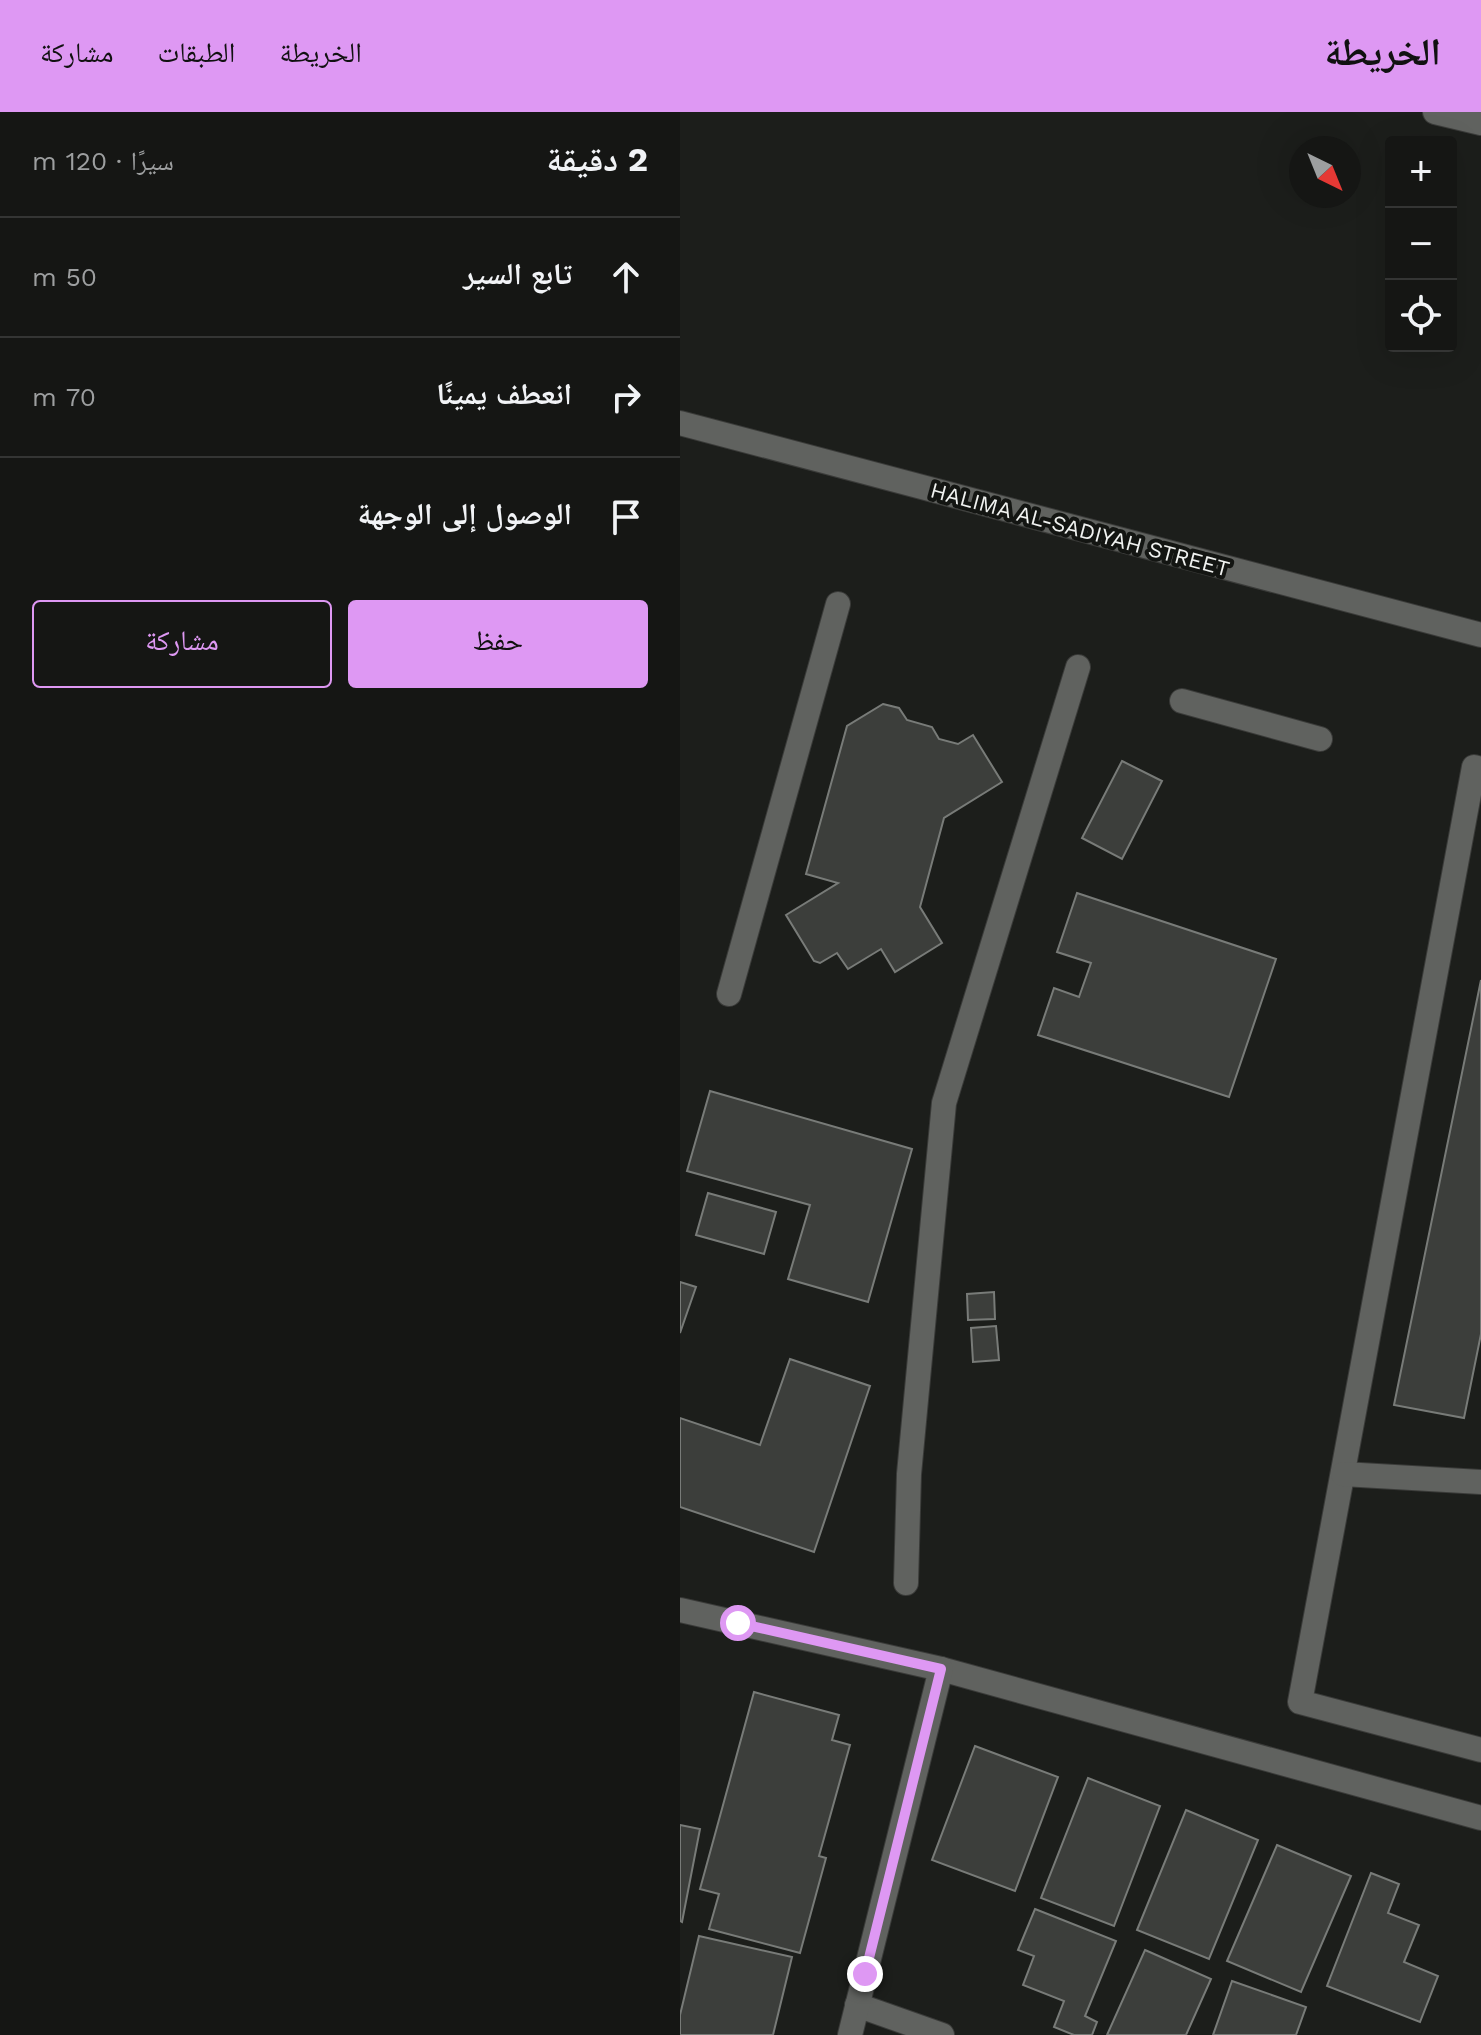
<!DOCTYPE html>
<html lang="ar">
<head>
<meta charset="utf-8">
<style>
  body { margin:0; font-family:"Work Sans","Noto Naskh Arabic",sans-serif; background:#1e1f1d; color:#f1f3f6; direction:rtl }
  .controls { position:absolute; right:24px; top:24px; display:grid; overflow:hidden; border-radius:8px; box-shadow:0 8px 32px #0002 }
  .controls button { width:72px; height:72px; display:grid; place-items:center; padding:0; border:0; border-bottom:2px solid #343534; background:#151614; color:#f1f3f6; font:40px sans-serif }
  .compass { position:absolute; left:609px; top:24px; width:72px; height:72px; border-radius:50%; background:#151614; box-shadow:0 8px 32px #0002; rotate:137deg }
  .stop { position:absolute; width:24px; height:24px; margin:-18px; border:6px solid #de98f3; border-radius:50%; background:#fff }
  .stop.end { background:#de98f3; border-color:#fff; box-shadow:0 2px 8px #0008 }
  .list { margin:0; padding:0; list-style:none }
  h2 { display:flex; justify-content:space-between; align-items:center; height:104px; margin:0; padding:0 32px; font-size:34px }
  h2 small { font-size:26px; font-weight:400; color:#9d9fa0 }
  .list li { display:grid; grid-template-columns:52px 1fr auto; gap:24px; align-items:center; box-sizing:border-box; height:120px; padding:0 32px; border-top:2px solid #343534 }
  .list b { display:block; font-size:30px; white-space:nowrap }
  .list em { font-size:26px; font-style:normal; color:#9d9fa0 }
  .actions { display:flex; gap:16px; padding:24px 32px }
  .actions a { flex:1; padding:18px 0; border:2px solid #de98f3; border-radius:8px; text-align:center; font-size:28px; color:#de98f3 }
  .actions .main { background:#de98f3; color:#111 }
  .icon { flex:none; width:44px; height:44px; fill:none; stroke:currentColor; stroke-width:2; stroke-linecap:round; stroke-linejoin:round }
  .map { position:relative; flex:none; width:801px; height:1923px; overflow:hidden; direction:ltr }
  header { display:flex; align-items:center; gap:48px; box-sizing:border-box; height:112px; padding:0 40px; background:#de98f3; color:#111 }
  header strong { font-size:38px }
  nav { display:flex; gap:44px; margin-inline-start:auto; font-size:28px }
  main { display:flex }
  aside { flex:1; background:#151614 }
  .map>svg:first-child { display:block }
  .building { fill:#3c3e3b; stroke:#787b78; stroke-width:2 }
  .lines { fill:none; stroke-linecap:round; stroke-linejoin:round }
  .minor-casing { stroke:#3a3b39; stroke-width:26 }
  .minor { stroke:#60625f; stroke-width:24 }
  .route { stroke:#de98f3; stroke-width:10 }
  .labels { text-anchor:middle; stroke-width:8; stroke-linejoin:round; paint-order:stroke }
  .street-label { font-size:22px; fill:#f0f2f0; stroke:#131512 }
</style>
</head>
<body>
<header>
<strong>الخريطة</strong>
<nav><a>الخريطة</a><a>الطبقات</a><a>مشاركة</a></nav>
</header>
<main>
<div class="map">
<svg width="801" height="1923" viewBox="0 0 801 1923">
  <rect width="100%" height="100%" fill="#1c1e1b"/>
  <g class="building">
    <polygon points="203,592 219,596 227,608 252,615 259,627 278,632 293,623 322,670 264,706 240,795 262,831 215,860 201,837 168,857 157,841 140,851 134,849 106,803 158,771 126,762 167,614"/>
    <polygon points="442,649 482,669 442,747 402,726"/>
    <polygon points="397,781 596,847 549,985 358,923 374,876 399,885 411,851 377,840"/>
    <polygon points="801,868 801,1222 784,1306 714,1293"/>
    <polygon points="30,979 232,1037 188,1190 108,1167 130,1093 7,1059"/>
    <polygon points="28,1081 96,1100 84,1142 16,1123"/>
    <polygon points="0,1170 16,1175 0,1221"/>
    <polygon points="314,1180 315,1207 288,1208 287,1182"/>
    <polygon points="316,1214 319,1248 293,1250 291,1216"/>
    <polygon points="110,1247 190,1274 134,1440 0,1395 0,1306 80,1333"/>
    <polygon points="74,1580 159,1603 152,1628 170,1633 139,1744 146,1746 120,1841 29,1817 39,1782 20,1777"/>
    <polygon points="295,1634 378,1665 335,1779 252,1748"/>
    <polygon points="408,1666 480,1694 434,1814 361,1786"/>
    <polygon points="506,1698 578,1728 529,1847 457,1818"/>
    <polygon points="0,1713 20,1717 2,1810 0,1809"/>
    <polygon points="597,1733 671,1764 621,1880 547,1849"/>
    <polygon points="691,1761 719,1772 708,1801 739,1813 724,1850 758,1864 740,1910 647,1874"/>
    <polygon points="355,1797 436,1829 405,1904 417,1910 412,1923 394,1923 374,1915 384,1889 343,1873 354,1844 338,1838"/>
    <polygon points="19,1824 112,1845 93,1923 0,1923 0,1903"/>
    <polygon points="465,1838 531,1867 506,1923 427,1923"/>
    <polygon points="552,1869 626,1895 616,1923 533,1923"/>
  </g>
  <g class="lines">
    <defs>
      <g id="minor">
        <polyline points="755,0 801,11"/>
        <polyline points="0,311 801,523"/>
        <polyline points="502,589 640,627"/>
        <polyline points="801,657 794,655 620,1590 801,1638"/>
        <polyline points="49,882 158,492"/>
        <polyline points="663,1362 801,1370"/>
        <polyline points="226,1471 229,1362 264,991 398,555"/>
        <polyline points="0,1498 261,1557 801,1706"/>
        <polyline points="177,1893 262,1923"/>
        <polyline points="170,1923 261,1557"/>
      </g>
    </defs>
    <use href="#minor" class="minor-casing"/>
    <use href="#minor" class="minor"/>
  </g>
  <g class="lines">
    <polyline class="route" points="58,1511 261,1557 185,1862"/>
  </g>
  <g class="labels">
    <g class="street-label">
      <text transform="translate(400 417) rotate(15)" y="8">HALIMA AL-SADIYAH STREET</text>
    </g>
  </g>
</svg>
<div class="controls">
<button>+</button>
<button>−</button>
<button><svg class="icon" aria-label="locate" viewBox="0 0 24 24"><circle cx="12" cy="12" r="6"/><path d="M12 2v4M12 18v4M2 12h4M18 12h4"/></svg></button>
</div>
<svg class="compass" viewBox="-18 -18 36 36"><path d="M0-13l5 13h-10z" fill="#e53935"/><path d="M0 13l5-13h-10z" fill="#9d9fa0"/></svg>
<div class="stop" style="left:58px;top:1511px"></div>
<div class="stop end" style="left:185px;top:1862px"></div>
</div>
<aside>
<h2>2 دقيقة<small>سيرًا · 120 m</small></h2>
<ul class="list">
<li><svg class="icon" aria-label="ahead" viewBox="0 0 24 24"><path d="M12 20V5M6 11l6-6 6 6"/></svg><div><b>تابع السير</b></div><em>50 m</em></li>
<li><svg class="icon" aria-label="right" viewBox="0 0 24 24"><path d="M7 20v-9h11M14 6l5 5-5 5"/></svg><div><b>انعطف يمينًا</b></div><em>70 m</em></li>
<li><svg class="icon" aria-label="arrive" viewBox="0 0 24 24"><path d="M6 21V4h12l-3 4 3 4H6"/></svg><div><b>الوصول إلى الوجهة</b></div></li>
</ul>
<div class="actions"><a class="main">حفظ</a><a>مشاركة</a></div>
</aside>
</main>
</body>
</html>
